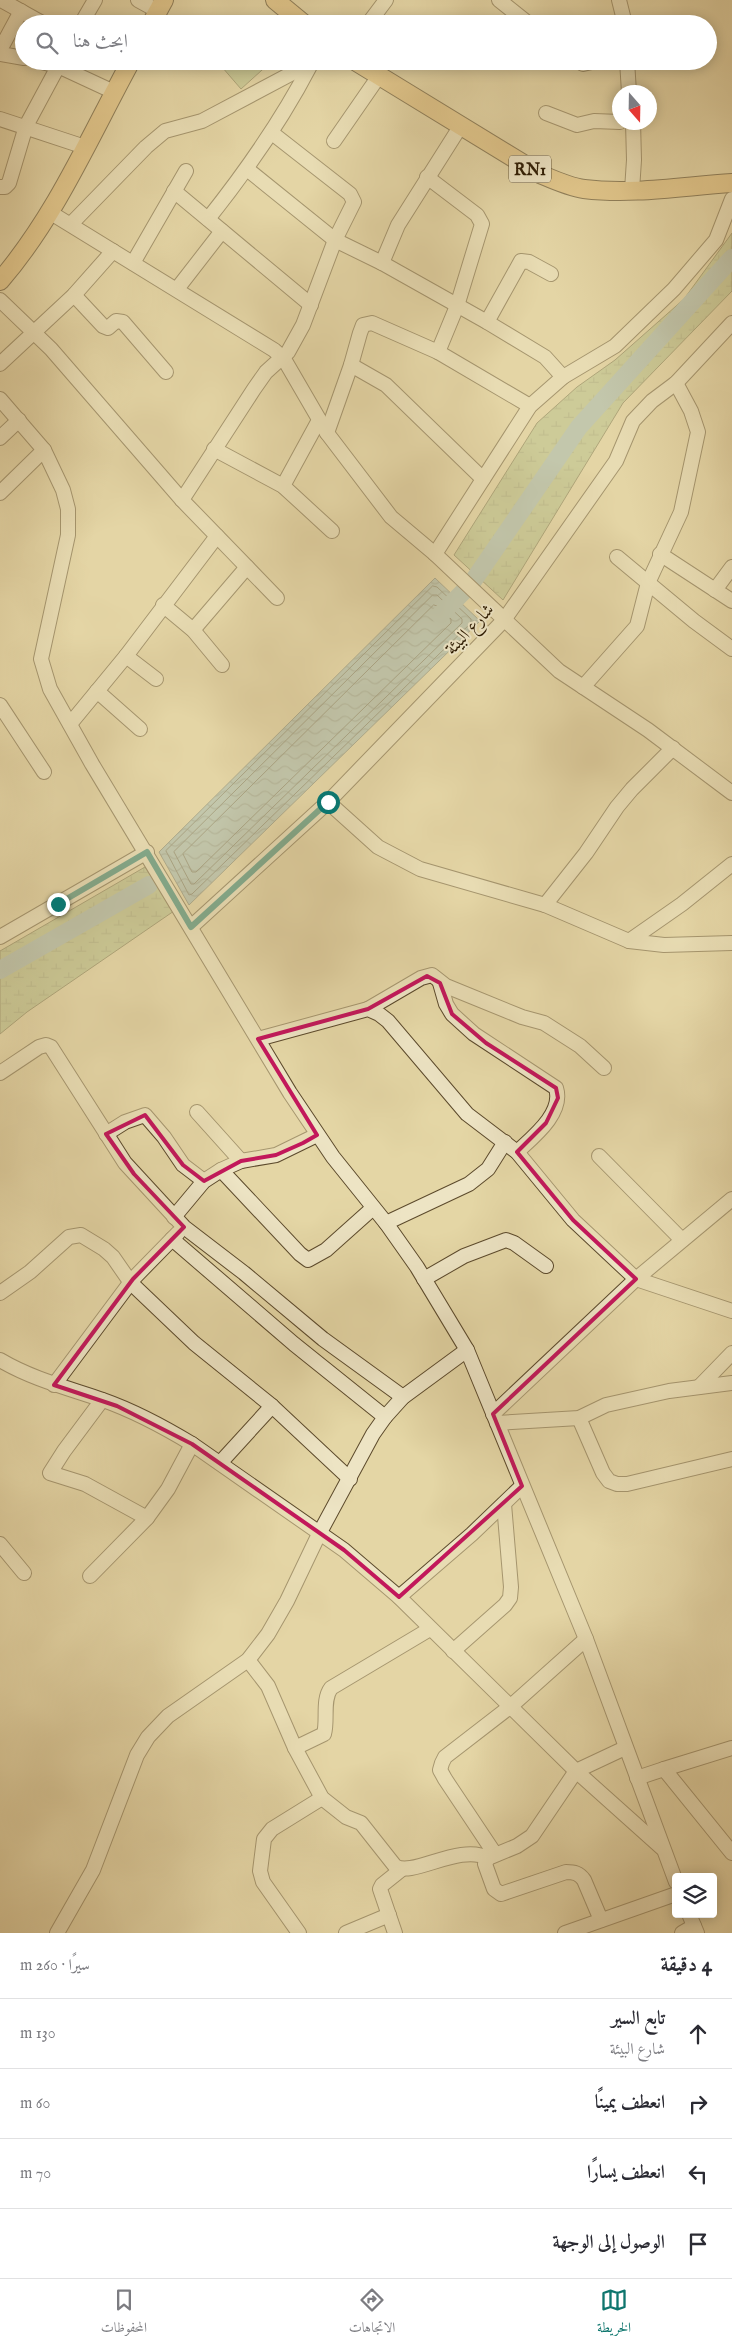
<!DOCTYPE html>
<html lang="ar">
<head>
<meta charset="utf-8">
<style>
  body { margin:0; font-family:"IM FELL English",Amiri,serif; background:#f7f7f7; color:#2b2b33; direction:rtl }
  .controls { position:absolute; right:15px; bottom:15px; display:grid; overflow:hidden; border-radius:5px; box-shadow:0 2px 12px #0003 }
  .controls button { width:45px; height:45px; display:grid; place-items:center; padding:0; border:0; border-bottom:1px solid #e1e1e2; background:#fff; color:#2b2b33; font:25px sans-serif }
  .compass { position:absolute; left:612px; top:85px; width:45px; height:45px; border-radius:50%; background:#fff; box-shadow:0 2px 12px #0003; rotate:160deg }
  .stop { position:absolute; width:15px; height:15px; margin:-11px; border:4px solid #0f766e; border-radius:50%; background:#fff }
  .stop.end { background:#0f766e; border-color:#fff; box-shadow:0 1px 5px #0008 }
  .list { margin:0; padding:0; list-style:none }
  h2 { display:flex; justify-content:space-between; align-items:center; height:65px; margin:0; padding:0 20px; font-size:21px }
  h2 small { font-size:16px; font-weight:400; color:#7c7c81 }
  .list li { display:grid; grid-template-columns:32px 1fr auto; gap:15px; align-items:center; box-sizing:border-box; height:70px; padding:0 20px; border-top:1px solid #e1e1e2 }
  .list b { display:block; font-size:19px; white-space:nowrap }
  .list p { margin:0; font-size:16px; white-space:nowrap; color:#7c7c81 }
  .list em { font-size:16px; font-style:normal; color:#7c7c81 }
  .icon { flex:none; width:28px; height:28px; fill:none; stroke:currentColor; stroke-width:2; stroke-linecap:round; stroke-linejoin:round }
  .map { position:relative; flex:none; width:732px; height:1933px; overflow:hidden; direction:ltr }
  .search { position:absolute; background:#fff; box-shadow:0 2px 12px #0003; left:15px; right:15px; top:15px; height:55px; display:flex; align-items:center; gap:12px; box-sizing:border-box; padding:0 18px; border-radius:28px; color:#7c7c81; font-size:19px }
  .sheet { height:345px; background:#fff }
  nav { display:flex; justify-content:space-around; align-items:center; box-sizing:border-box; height:70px; border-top:1px solid #e1e1e2; background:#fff; font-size:14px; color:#7c7c81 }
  nav a { display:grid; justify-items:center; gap:2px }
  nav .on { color:#0f766e }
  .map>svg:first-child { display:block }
  .green { fill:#b2be88; stroke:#706d46 }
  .wetland { fill:url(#wetland-marsh); stroke:#706d46 }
  .water { fill:url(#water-waves); stroke:#70786d }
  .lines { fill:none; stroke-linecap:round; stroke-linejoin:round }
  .shore { stroke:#65695b; stroke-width:1 }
  .river { stroke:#9cb6b3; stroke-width:18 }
  .minor-casing { stroke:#5c4a2c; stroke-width:16 }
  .major-casing { stroke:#2e1c03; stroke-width:20 }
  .minor { stroke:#ede4c4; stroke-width:14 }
  .major { stroke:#e2bb72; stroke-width:18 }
  .route { stroke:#0f766e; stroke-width:6 }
  .marked { fill:none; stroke:#c2185b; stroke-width:4; stroke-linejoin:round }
  .labels { text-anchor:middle; stroke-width:4; stroke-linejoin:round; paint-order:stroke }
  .shield { fill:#ede4c4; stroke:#67583d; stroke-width:1 }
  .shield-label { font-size:16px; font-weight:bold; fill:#2e1c03 }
  .street-label { font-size:18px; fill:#2e1c03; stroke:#ede4c4 }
</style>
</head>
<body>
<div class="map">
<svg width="732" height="1933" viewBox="0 0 732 1933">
  <defs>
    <pattern id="wetland-marsh" width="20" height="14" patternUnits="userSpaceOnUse" patternTransform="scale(1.25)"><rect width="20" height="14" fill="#b2be88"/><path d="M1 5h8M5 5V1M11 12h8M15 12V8" fill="none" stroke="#99a374"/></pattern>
    <pattern id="water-waves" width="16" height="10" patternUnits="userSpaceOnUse" patternTransform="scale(1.25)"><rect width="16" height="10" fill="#9cb6b3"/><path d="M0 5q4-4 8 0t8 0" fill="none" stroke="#80938f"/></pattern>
  </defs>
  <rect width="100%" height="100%" fill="#e4d6a5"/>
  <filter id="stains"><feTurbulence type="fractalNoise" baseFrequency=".004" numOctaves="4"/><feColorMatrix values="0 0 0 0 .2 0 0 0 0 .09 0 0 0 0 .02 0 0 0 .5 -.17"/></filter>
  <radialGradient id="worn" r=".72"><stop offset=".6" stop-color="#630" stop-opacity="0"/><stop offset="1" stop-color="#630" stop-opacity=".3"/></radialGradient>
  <polygon class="green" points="229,61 272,61 241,89 222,67"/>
  <g class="wetland">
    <polygon points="732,233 732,291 623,403 503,600 454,555 537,423 577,387 615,360 684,299"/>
    <polygon points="145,867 174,911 27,1012 0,1034 0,951"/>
  </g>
  <polygon class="water" points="435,578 480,621 189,905 159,852"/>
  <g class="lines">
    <g class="shore">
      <polygon points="433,586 437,587 471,619 471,623 192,894 189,895 166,851"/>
      <polygon points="433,595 437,595 462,619 462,623 194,884 191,884 174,852"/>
      <polygon points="434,605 437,606 451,619 451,623 196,872 192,872 183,854"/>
    </g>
    <g class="river">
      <polyline points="440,615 471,584 579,427 732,258"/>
      <polyline points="0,970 149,885"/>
    </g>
    <defs>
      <g id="minor">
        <polyline points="1,0 44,24"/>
        <polyline points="138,0 158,11"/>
        <polyline points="499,0 529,24"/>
        <polyline points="619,0 625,24"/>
        <polyline points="81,24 95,0"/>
        <polyline points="368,24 386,0"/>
        <polyline points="0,50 21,11"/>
        <polyline points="0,54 24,58"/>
        <polyline points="37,61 58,66 114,92"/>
        <polyline points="578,61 583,64 596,61"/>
        <polyline points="627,61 629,92"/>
        <polyline points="546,113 577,125 594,121 620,122"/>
        <polyline points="0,119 85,147"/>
        <polyline points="334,141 379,76"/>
        <polyline points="247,169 335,240 382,263 487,322 545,357 563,377"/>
        <polyline points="427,177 477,215 482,224 457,306 438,352"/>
        <polyline points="0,187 5,187 9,183 26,126 61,61"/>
        <polyline points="632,190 634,160 633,122"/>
        <polyline points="174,191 311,305"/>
        <polyline points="51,213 274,350 284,359 327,433 391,517 435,554 559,671 648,730 732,793"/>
        <path d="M208,219C247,170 282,120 311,64"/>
        <polyline points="71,224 146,147 165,131 202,121 315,61"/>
        <polyline points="133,263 186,171"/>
        <polyline points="382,263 398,225 460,127"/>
        <polyline points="177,289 222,231"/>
        <polyline points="74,295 103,326 108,328 116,321 123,322 166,372"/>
        <polyline points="0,300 51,349 182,500 277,598"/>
        <polyline points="487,322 521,261 529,262 551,274"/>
        <polyline points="0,364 74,295 113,251"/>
        <polyline points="351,365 386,385 483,479"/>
        <polyline points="0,399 44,450 63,490 68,509 68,535 41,659 50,689 92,764 290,1093 333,1157 386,1223 417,1267 467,1350 586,1639 676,1882"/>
        <polyline points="327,433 351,365 360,333 363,325 372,323 438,352 530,406"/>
        <polyline points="0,438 19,420"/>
        <polyline points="214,449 283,486 332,531"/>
        <polyline points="283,486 319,420"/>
        <polyline points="0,493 44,450"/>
        <polyline points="182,500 254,389 266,372 288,352 303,325 335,240 354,202 350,194 272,133"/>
        <polyline points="435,554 530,406 563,377 615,346 674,289 716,240 732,199"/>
        <polyline points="660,554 732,601"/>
        <polyline points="617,557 694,621 732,649"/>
        <polyline points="715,590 732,567"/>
        <polyline points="163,605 193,630 222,665"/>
        <polyline points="193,630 247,567"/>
        <polyline points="126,656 156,679"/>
        <polyline points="583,687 637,626 648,583 681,512 698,432 691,411 676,383"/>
        <polyline points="97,691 140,729"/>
        <polyline points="0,705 44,772"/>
        <polyline points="70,724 126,656 217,536"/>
        <polyline points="328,802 378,847 420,869 545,905 629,941 664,945 732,943"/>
        <polyline points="545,905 586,853 617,807 632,789 673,748"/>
        <polyline points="191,927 328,802 504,620 616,461 633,421 652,401 676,383 732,323"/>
        <polyline points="0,937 147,852"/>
        <polyline points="629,941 682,904 732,864"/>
        <path d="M440,983L446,1004L452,1014L474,1034L556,1088C564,1113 533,1137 517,1152"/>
        <polyline points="368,1009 421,978 432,975 446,986 522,1017 544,1023 580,1046 604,1068"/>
        <polyline points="258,1039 368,1009 379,1014 388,1021 467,1114 517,1152 573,1220 636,1279 732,1311"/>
        <polyline points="0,1073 39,1047 46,1045 51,1047 125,1163 184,1227 244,1273 323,1339 403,1397"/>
        <polyline points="197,1112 241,1161"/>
        <polyline points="106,1134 125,1122 145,1115 164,1137 183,1165 204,1181"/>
        <polyline points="599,1156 682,1240"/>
        <polyline points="221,1170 300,1254 308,1260 326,1250 373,1208"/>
        <polyline points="174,1217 204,1181 221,1170 241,1161 276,1155 317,1135"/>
        <polyline points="386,1223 469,1184 488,1169 505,1142"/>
        <polyline points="172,1239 294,1344 385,1417"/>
        <polyline points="424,1279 464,1256 506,1240 514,1243 546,1266"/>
        <polyline points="0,1293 30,1272 69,1237 81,1235 104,1249 113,1257 131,1283 194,1343 272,1406 350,1479"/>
        <path d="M0,1360C32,1379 68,1388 103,1400C134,1411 164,1427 192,1444L344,1550L399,1597L576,1771L662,1848"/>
        <polyline points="54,1385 133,1279 178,1233"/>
        <polyline points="699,1387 732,1353"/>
        <polyline points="102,1400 64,1451 50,1473 85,1484 147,1518"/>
        <polyline points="493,1414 636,1279 732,1199"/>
        <polyline points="579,1418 603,1473 609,1481 617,1484 627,1484 732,1459"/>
        <polyline points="497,1423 579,1418 606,1405 669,1391 732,1383"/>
        <polyline points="220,1463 272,1406"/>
        <polyline points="0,1544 24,1573"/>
        <polyline points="90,1576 147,1518 168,1489 192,1444"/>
        <polyline points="399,1597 472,1534 522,1486"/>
        <polyline points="453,1651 505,1605 510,1598 511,1587 504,1504"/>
        <path d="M248,1660L268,1686L295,1748L322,1798L346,1817L361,1823L395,1866C412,1878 459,1843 488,1858"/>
        <path d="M295,1748L324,1734C328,1720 322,1700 331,1688L430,1629"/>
        <polyline points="664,1769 732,1748"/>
        <polyline points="637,1778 664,1769 732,1853"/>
        <polyline points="495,1854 445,1779 440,1770 442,1763 445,1757 511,1706 586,1639"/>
        <polyline points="689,1914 697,1933"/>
        <path d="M601,1920L584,1880C579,1873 574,1872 566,1872L501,1894L494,1889L485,1864L488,1858L517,1846L532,1836L576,1771L625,1748"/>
        <polyline points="57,1933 93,1870 137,1755 148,1737 168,1716 248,1660 268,1634 287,1601 319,1534 373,1434 385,1417 403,1397 467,1350"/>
        <polyline points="299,1933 263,1882 260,1871 264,1839 272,1829 322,1798"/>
        <polyline points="346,1933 389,1915"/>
        <polyline points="395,1933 380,1889 382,1885 402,1869"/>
        <polyline points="565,1933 676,1894"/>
        <polyline points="682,1933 694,1926"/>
      </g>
      <g id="major">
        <polyline points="275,0 304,24"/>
        <polyline points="151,24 164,0"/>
        <path d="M355,61L540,174C554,180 569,187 584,189C633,195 684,186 732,183"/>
        <path d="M0,281C56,216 90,136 131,61"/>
      </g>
    </defs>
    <use href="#minor" class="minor-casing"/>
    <use href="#major" class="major-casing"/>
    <use href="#minor" class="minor"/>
    <use href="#major" class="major"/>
  </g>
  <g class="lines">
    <polyline class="route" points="58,904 147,852 191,927 328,802"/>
  </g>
  <path d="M0 0H732V1933H0ZM427,976L440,983L452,1014L486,1043L556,1088L558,1098L546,1123L517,1152L573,1220L636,1279L493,1414L522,1486L399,1597L344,1550L192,1444L117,1406L54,1385L133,1279L184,1227L134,1174L106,1134L145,1115L183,1165L204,1181L241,1161L276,1155L303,1143L317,1135L258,1039L368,1009Z" fill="#e4d6a5" fill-opacity=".55" fill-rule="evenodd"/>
  <path class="marked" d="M427,976L440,983L452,1014L486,1043L556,1088L558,1098L546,1123L517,1152L573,1220L636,1279L493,1414L522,1486L399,1597L344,1550L192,1444L117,1406L54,1385L133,1279L184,1227L134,1174L106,1134L145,1115L183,1165L204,1181L241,1161L276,1155L303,1143L317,1135L258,1039L368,1009Z"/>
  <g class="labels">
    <rect class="shield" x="509" y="155.5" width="42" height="27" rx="4"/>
    <g class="shield-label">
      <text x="530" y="175">RN1</text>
    </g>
    <g class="street-label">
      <text transform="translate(469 629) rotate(-47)" y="6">شارع البيئة</text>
    </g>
  </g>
  <rect width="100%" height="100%" filter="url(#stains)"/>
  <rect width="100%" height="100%" fill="url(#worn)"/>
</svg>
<div class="controls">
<button><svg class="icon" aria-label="layers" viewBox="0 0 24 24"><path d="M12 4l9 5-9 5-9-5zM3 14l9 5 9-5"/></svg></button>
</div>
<svg class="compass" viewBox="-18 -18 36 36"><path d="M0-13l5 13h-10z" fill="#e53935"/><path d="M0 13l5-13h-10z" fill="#7c7c81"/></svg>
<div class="stop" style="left:328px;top:802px"></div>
<div class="stop end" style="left:58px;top:904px"></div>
<div class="search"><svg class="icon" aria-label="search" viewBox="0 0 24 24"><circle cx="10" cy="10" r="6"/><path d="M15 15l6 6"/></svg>ابحث هنا</div>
</div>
<section class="sheet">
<h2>4 دقيقة<small>سيرًا · 260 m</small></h2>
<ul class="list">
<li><svg class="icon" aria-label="ahead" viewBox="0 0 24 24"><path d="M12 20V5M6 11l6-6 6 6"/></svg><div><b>تابع السير</b><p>شارع البيئة</p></div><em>130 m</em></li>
<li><svg class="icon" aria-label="right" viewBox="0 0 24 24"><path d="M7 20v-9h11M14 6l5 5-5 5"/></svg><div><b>انعطف يمينًا</b></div><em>60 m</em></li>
<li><svg class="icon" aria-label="left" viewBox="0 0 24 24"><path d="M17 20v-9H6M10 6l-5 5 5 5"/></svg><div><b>انعطف يسارًا</b></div><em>70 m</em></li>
<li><svg class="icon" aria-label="arrive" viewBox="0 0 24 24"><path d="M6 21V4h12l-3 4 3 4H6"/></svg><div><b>الوصول إلى الوجهة</b></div></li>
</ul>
</section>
<nav>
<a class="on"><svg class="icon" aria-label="map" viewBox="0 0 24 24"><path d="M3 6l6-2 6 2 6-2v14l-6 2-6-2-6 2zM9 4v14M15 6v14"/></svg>الخريطة</a>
<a><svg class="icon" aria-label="directions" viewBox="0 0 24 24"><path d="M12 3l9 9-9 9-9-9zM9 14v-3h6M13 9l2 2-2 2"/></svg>الاتجاهات</a>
<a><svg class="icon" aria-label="saved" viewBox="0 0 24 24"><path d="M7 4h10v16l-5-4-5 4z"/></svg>المحفوظات</a>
</nav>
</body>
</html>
